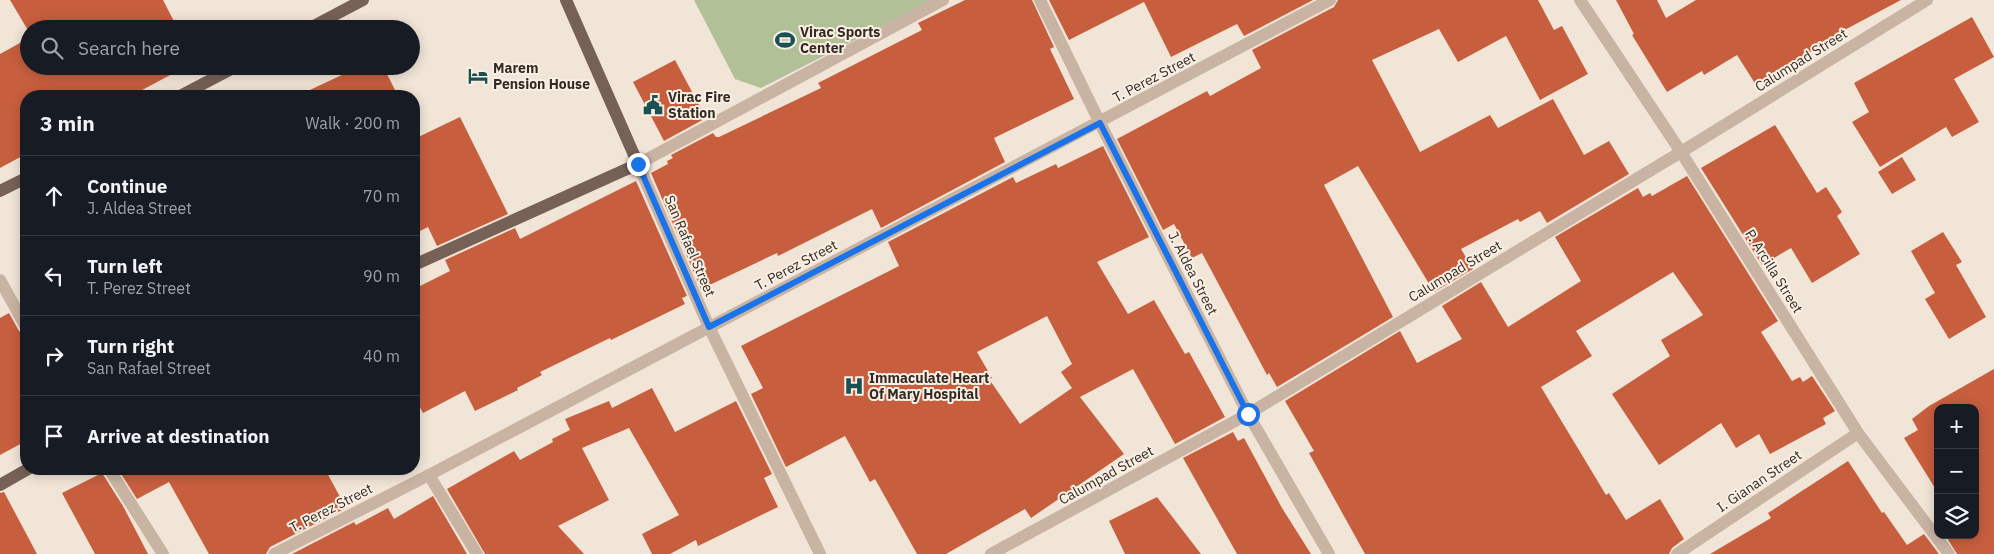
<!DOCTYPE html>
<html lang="en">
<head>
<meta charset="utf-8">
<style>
  body { margin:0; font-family:"IBM Plex Sans",sans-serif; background:#242831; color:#f1f3f6 }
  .controls { position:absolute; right:15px; bottom:15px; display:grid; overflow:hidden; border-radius:10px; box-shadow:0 2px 12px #0003 }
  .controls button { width:45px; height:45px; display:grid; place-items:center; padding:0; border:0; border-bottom:1px solid #363941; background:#171b24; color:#f1f3f6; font:25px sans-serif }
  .stop { position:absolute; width:15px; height:15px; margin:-11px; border:4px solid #1a73e8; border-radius:50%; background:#fff }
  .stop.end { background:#1a73e8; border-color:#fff; box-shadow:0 1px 5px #0008 }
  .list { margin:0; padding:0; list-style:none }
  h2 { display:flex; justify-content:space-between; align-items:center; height:65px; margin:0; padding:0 20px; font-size:21px }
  h2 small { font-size:16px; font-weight:400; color:#9ea1a6 }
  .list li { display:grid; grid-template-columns:32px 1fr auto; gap:15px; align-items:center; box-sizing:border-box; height:80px; padding:0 20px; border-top:1px solid #363941 }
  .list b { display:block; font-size:19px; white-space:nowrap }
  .list p { margin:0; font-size:16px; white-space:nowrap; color:#9ea1a6 }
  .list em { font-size:16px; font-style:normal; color:#9ea1a6 }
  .icon { flex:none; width:28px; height:28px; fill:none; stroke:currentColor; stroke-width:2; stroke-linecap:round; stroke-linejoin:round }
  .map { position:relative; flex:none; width:1994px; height:554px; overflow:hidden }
  .search { position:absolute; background:#171b24; box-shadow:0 2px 12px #0003; left:20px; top:20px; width:400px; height:55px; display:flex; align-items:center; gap:12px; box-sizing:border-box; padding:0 18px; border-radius:28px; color:#9ea1a6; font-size:19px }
  .panel { position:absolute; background:#171b24; box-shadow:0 2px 12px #0003; left:20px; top:90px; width:400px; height:385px; border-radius:20px }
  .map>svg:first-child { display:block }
  .green { fill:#b2c097 }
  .building { fill:#c75f3f; fill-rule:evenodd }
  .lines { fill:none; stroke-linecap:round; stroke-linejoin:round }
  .minor { stroke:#c9b4a3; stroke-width:12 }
  .major { stroke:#766156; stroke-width:12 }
  .route { stroke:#1a73e8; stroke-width:6 }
  .labels { text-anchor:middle; stroke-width:4; stroke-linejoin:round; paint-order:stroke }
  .poi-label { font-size:14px; font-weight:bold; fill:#342a25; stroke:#f9efe3; text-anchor:start }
  .street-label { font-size:14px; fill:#342a25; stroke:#f9efe3 }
</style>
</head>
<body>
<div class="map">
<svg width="1994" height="554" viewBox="0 0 1994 554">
  <rect width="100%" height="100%" fill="#f1e5d7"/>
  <polygon class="green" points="694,0 933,0 761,88 735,79"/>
  <g class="building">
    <polygon points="10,0 163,0 178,29 29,29 29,32"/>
    <polygon points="965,0 1032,0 1054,47 1050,49 1074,99 994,138 1005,162 881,228 872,209 778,256 777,253 701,289 651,173 668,164 667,161 673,158 671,155 713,133 716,137 719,137 821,88 818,83 922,30 918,23"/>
    <polygon points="1049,0 1313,0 1244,36 1237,24 1171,57 1144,2 1069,40"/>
    <polygon points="1338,0 1538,0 1554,30 1562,26 1588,74 1540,100 1506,36 1458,62 1439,29 1372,60 1420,152 1490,115 1498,128 1553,99 1584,155 1609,141 1629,174 1547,223 1540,211 1520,222 1518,219 1461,249 1473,269 1434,292 1358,166 1324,185 1393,317 1277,387 1269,373 1267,375 1202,253 1192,258 1174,224 1163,230 1117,139 1207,91 1210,96 1261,68 1252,50 1334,7"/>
    <polygon points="1616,0 1657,0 1666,18 1696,0 1901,0 1837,34 1838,35 1756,85 1737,55 1704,75 1702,71 1667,92 1632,35 1634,34"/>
    <polygon points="1972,17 1994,57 1954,79 1979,122 1952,137 1946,127 1880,167 1852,122 1869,112 1854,83"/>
    <polygon points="29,38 29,66 187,66 131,96 26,96 26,154 0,168 0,54"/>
    <polygon points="675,60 706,118 664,141 633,82"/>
    <polygon points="361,66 383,66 398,96 297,96"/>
    <polygon points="460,117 508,214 437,246 428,227 414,234 414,139"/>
    <polygon points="1775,125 1817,193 1826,187 1842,212 1837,216 1860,254 1812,283 1791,248 1762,265 1701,168"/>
    <path d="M1103,146L1149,237L1097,262L1128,314L1154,300L1185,354L1189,352L1225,417L1175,444L1133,369L1080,397L1124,454L1031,518L1025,509L946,554H917L875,479L870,482L845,436L786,467L751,394L763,388L741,346L899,266L888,242L1013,177L1016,183L1056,164L1058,168ZM1047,316L1072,364L1061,372L1072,388L1020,424L989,379L992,378L977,352Z"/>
    <polygon points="1902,157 1916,180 1892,194 1878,172"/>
    <polygon points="1687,176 1778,321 1761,332 1792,381 1800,377 1803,382 1812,376 1835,411 1823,418 1826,424 1770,454 1759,434 1736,448 1721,423 1659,465 1612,394 1670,356 1661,340 1703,315 1673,272 1576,331 1592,356 1541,387 1606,495 1609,493 1626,520 1660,499 1684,539 1672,548 1669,554 1365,554 1309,453 1314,451 1285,401 1400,331 1417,363 1462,339 1442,306 1481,282 1508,327 1581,281 1555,237 1638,188 1643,197 1650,193 1652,196"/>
    <polygon points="636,181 687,296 682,298 685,304 611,340 610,338 540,372 542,375 517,388 518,390 475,411 465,391 423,413 414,396 414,289 450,271 445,260 515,228 520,239"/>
    <polygon points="1943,232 1962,262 1956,265 1986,317 1949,339 1925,299 1935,293 1911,251"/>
    <polygon points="9,313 19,331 26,335 26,441 0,455 0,318"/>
    <polygon points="1994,369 1994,554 1957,554 1945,535 1975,535 1975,408 1938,408 1938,493 1904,438 1918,430 1912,419 1929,406"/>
    <polygon points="652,388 675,432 736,401 772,474 764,478 778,507 698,546 696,540 670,554 652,554 642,534 679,515 629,428 582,448 609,500 558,526 584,554 485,554 447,489 514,451 520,460 553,442 552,439 570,430 565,419 609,401 612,408"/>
    <polygon points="1233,432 1238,441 1244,438 1282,508 1311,554 1237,554 1183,458"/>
    <polygon points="1848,461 1882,513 1884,512 1907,545 1924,534 1939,554 1710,554 1771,518 1768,513"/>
    <polygon points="118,469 325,469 346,508 270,547 266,554 209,554 169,482 137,499"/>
    <polygon points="102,473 123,506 148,554 95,554 62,493"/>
    <polygon points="4,492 37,554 0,554 0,493"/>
    <polygon points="433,496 467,554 292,554 354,522 356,525 388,508 394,519"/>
    <polygon points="1157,497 1201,554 1125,554 1109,521"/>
  </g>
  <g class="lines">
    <g class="minor">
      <polyline points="1040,0 1100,123 1248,414 1329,554"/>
      <polyline points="1580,0 1681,152 1858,433 1949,554"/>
      <polyline points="0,280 26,327"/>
      <polyline points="109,469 163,554"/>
      <polyline points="429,475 477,554"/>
      <polyline points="274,554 429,475 1330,0"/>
      <polyline points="820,554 709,327 638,164 943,0"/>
      <polyline points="991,554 1248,414 1681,152 1927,0"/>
      <polyline points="1677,554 1858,433"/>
    </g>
    <g class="major">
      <polyline points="308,29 363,0"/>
      <polyline points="180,96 237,66"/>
      <polyline points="0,191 26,178"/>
      <polyline points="414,265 638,164 566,0"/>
      <polyline points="0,485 28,469"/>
    </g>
  </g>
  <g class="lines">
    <polyline class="route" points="638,164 709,327 1100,123 1248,414"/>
  </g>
  <defs>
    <symbol id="stadium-bare" viewBox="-9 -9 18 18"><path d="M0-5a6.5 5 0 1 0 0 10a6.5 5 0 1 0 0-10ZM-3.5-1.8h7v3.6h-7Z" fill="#1b5155" stroke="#f9efe3" stroke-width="2.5" paint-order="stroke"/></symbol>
    <symbol id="hotel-bare" viewBox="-9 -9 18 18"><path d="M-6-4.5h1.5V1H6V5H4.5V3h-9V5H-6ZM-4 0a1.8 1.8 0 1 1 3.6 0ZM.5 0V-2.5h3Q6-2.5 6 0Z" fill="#1b5155" stroke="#f9efe3" stroke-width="2.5" paint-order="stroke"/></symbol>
    <symbol id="civic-bare" viewBox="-9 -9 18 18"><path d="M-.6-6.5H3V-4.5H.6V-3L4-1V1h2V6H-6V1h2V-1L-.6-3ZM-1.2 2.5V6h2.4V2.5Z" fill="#1b5155" stroke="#f9efe3" stroke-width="2.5" paint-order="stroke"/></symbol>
    <symbol id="hospital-bare" viewBox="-9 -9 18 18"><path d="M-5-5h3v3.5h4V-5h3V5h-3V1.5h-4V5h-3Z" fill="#1b5155" stroke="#f9efe3" stroke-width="2.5" paint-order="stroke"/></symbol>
  </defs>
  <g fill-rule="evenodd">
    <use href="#stadium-bare" x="771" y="26" width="28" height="28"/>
    <use href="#hotel-bare" x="464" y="62" width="28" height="28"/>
    <use href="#civic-bare" x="639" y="91" width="28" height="28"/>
    <use href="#hospital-bare" x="840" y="372" width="28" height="28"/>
  </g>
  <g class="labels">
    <g class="poi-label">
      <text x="800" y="37">Virac Sports<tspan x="800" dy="16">Center</tspan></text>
      <text x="493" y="73">Marem<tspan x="493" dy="16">Pension House</tspan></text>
      <text x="668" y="102">Virac Fire<tspan x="668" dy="16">Station</tspan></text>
      <text x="869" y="383">Immaculate Heart<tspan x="869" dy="16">Of Mary Hospital</tspan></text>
    </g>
    <g class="street-label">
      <text transform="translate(1801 60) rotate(-32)" y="5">Calumpad Street</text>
      <text transform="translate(1154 77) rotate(-28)" y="5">T. Perez Street</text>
      <text transform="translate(690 246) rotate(67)" y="5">San Rafael Street</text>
      <text transform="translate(796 265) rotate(-28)" y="5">T. Perez Street</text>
      <text transform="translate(1455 271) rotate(-31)" y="5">Calumpad Street</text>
      <text transform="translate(1774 271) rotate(58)" y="5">P. Arcilla Street</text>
      <text transform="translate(1193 273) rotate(63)" y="5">J. Aldea Street</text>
      <text transform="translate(1106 475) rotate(-29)" y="5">Calumpad Street</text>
      <text transform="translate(1759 481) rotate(-34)" y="5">I. Gianan Street</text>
      <text transform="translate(331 508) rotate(-27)" y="5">T. Perez Street</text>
    </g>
  </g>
</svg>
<div class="controls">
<button>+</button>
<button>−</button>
<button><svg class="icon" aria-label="layers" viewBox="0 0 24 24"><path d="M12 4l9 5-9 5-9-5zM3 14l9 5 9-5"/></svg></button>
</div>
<div class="stop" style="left:1248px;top:414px"></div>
<div class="stop end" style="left:638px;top:164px"></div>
<div class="search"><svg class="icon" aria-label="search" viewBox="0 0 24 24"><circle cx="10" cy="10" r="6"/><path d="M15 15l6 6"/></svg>Search here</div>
<section class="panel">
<h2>3 min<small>Walk · 200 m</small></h2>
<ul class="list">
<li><svg class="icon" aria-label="ahead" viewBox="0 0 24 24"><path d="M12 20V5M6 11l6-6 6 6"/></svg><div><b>Continue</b><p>J. Aldea Street</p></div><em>70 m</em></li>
<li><svg class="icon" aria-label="left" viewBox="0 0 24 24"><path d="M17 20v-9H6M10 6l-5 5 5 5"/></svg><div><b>Turn left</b><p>T. Perez Street</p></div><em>90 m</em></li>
<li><svg class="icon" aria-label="right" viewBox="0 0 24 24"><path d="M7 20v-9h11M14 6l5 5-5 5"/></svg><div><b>Turn right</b><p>San Rafael Street</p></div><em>40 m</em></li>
<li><svg class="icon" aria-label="arrive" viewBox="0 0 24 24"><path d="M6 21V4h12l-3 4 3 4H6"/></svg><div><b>Arrive at destination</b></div></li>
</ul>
</section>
</div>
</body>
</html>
